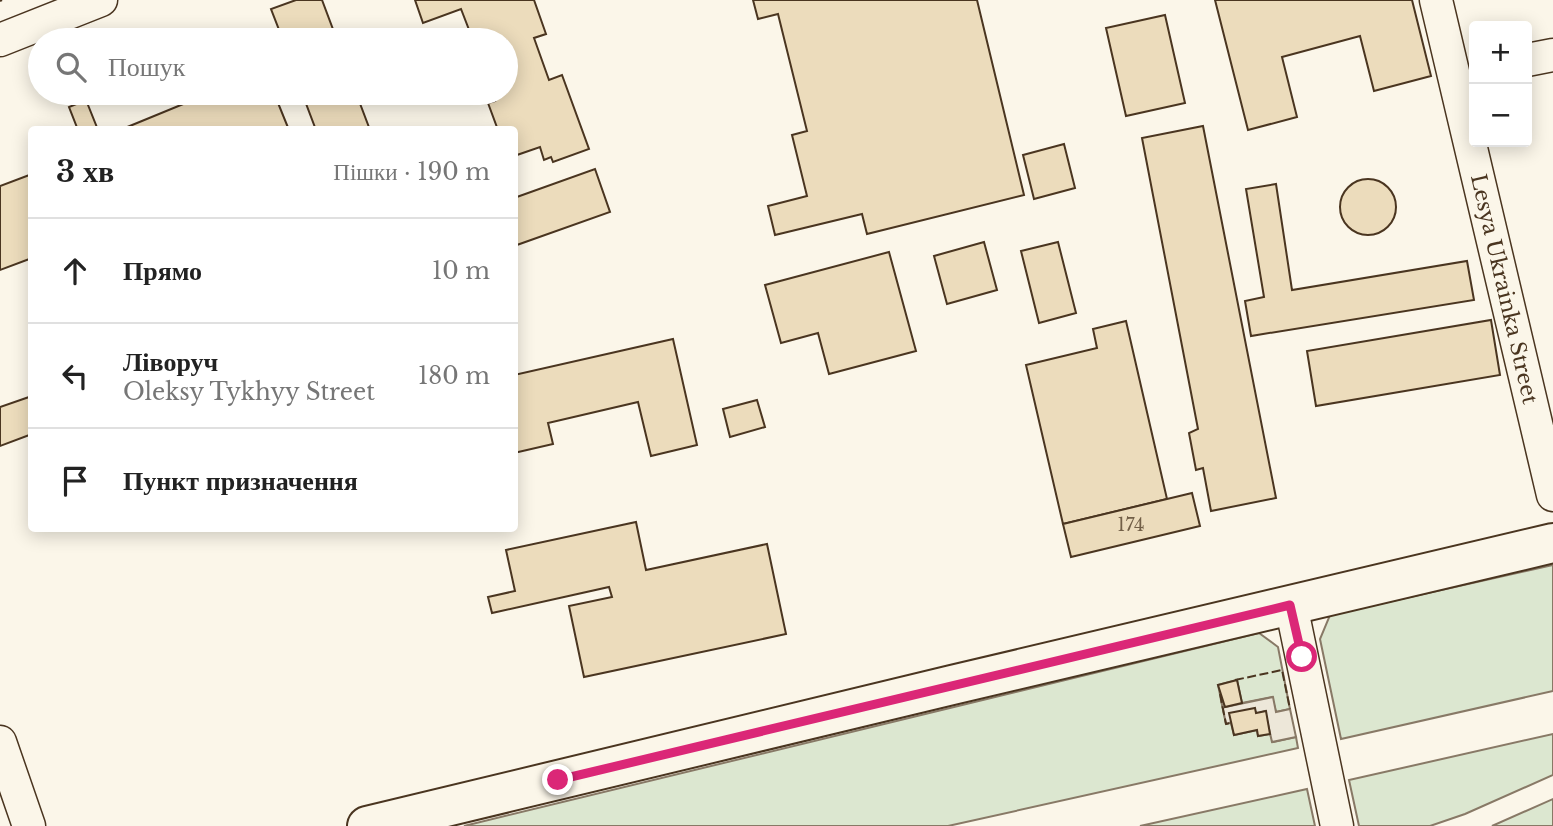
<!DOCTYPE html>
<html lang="uk">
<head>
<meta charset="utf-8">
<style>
  body { margin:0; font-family:"Libre Baskerville",serif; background:#f6f6f6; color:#222 }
  .controls { position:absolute; right:21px; top:21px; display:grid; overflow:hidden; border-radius:7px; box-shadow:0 4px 18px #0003 }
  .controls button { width:63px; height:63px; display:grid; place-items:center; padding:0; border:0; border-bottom:2px solid #e0e0e0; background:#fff; color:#222; font:35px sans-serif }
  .stop { position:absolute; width:21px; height:21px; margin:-16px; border:5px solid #db2777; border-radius:50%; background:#fff }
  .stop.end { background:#db2777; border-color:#fff; box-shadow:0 2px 7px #0008 }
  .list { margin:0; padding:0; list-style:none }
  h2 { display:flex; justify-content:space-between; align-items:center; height:91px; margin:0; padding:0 28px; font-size:30px }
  h2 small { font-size:23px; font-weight:400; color:#767676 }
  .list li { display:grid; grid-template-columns:46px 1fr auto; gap:21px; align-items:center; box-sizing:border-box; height:105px; padding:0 28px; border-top:2px solid #e0e0e0 }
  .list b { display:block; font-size:26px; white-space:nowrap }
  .list p { margin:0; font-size:23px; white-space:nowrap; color:#767676 }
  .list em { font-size:23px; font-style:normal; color:#767676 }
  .icon { flex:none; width:38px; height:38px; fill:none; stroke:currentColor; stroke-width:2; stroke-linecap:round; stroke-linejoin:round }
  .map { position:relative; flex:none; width:1553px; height:826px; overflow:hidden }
  .search { position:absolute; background:#fff; box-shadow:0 4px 18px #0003; left:28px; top:28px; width:490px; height:77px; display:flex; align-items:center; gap:18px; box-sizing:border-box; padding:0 24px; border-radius:38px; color:#767676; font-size:26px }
  .panel { position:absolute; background:#fff; box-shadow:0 4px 18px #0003; left:28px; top:126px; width:490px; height:406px; border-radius:7px }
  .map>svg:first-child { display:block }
  .green { fill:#dce7d0; stroke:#887966; stroke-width:2 }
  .parking { fill:#ede7d9; stroke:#887966; stroke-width:2 }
  .building { fill:#ecdcbc; stroke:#4a3520; stroke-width:2 }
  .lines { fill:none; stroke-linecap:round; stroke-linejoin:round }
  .minor-casing { stroke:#4a3520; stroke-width:35 }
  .major-casing { stroke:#4a3520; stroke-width:42 }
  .minor { stroke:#fbf6e9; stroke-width:32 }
  .major { stroke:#fbf6e9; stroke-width:38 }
  .fence { stroke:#4a3520; stroke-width:2; stroke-dasharray:9 3.5; stroke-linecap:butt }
  .route { stroke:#db2777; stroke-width:9 }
  .labels { text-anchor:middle; stroke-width:5; stroke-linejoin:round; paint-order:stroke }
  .number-label { font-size:18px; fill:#725f47 }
  .street-label { font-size:21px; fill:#4a3520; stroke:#fbf6e9 }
</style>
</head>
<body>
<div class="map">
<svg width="1553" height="826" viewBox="0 0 1553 826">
  <rect width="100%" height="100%" fill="#fbf6e9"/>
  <g class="green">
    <polygon points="1553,565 1553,691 1341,739 1320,639 1330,615"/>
    <polygon points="1259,633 1278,647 1290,709 1276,712 1272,697 1242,703 1237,680 1218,685 1226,723 1231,723 1234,735 1257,730 1258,736 1270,734 1273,742 1296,737 1298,748 948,826 464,826"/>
    <polygon points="1553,734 1553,775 1465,814 1430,826 1359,826 1349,780"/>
    <polygon points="1307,789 1315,826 1140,826"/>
    <polygon points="1553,799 1553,826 1492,826"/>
  </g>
  <polygon class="parking" points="1273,697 1276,712 1290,709 1296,737 1272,742 1265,711 1226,724 1221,700 1223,700 1225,707"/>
  <g class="building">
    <polygon points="296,0 322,0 337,40 283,40 271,9"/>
    <polygon points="415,0 534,0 546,34 534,38 549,80 562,75 589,149 553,162 551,157 544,160 540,147 514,156 514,130 498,130 488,103 495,101 492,93 506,93 506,40 473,40 461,9 423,23"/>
    <polygon points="753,0 977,0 1024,195 867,234 862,214 775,235 768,206 807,196 792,135 807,131 778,14 758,19"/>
    <polygon points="1215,0 1412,0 1431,76 1374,91 1360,36 1282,57 1297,117 1248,130"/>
    <polygon points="1165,15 1185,103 1126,116 1106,28"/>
    <polygon points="210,93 274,93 289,130 120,130"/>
    <polygon points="302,93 356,93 370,130 316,130"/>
    <polygon points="86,100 98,130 78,130 69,107"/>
    <polygon points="1203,126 1276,498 1211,511 1203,468 1196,470 1189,433 1198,429 1142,138"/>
    <polygon points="1064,144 1075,188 1034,199 1023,155"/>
    <polygon points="595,169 610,212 514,246 514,198"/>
    <polygon points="32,174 32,258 0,270 0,186"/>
    <circle cx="1368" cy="207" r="28"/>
    <polygon points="1276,184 1292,290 1467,261 1474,300 1251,336 1245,301 1264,297 1246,189"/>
    <polygon points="984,242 997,290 947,304 934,256"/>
    <polygon points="1058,242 1076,313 1039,323 1021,251"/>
    <polygon points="889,252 916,351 829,374 818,333 781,343 765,285"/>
    <polygon points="1491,320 1500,375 1316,406 1307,351"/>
    <polygon points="1126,321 1167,499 1063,524 1026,365 1097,348 1093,329"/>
    <polygon points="673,339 697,445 651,456 638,402 548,423 553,444 514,453 514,375"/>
    <polygon points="32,396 32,434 0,446 0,407"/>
    <polygon points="757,400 765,427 730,437 723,409"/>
    <polygon points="1192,493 1200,526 1071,557 1063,524"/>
    <polygon points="636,522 646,570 767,544 786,634 584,677 569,606 612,597 609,587 492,613 488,597 515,591 506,550"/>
    <polygon points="1237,680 1242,703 1225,707 1218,685"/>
    <polygon points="1255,708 1256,713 1266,711 1270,734 1258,736 1257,730 1234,735 1229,713"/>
  </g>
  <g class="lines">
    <defs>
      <g id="minor">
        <polyline points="1436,0 1553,495"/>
        <polyline points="0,40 101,0"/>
        <polyline points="1527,60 1553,55"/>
        <polyline points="1291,605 1337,826"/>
        <polyline points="0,742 29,826"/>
      </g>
      <polyline id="major" points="367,826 952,685 1553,543"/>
    </defs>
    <use href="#minor" class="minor-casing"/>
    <use href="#major" class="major-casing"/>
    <use href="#minor" class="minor"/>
    <use href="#major" class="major"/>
    <g class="fence">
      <polyline points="0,1 2,0"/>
      <polyline points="1235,680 1282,670 1290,709"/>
      <polyline points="1220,694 1226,724 1231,723"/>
    </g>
  </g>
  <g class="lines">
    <polyline class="route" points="558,780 1290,605 1302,657"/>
  </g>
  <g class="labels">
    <g class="number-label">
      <text x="1131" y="531">174</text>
    </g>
    <g class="street-label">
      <text transform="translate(1504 289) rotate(77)" y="7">Lesya Ukrainka Street</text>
    </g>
  </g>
</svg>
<div class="controls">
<button>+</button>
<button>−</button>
</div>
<div class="stop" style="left:1302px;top:657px"></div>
<div class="stop end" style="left:558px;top:780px"></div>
<div class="search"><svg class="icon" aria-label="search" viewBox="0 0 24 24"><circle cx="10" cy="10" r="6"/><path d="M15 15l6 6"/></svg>Пошук</div>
<section class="panel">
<h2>3 хв<small>Пішки · 190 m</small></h2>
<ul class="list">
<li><svg class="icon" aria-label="ahead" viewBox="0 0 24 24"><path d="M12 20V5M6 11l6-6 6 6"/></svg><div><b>Прямо</b></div><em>10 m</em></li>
<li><svg class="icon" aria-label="left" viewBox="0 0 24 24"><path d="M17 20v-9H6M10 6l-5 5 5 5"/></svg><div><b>Ліворуч</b><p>Oleksy Tykhyy Street</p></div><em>180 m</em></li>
<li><svg class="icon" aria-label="arrive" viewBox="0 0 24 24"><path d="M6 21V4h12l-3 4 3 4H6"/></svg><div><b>Пункт призначення</b></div></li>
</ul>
</section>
</div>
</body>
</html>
